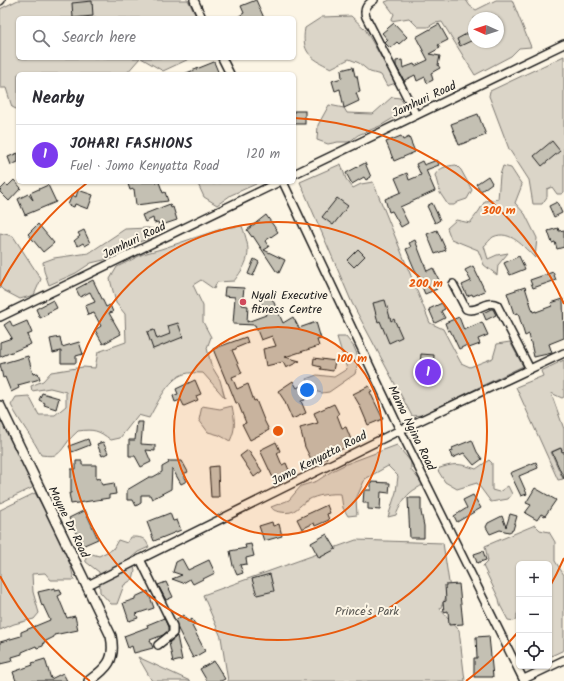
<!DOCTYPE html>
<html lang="en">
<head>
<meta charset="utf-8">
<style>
  body { margin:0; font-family:Kalam,sans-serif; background:#f7f7f7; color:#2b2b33 }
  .controls { position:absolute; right:12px; bottom:12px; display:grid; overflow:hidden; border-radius:6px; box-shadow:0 1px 3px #0004 }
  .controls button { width:36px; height:36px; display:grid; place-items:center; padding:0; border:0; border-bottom:1px solid #e1e1e2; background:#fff; color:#2b2b33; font:20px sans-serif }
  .compass { position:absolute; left:468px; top:12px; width:36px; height:36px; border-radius:50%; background:#fff; box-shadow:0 1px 3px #0004; rotate:273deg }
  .you { position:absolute; left:307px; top:390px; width:14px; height:14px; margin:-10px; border:3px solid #fff; border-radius:50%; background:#1a73e8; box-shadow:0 0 0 6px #1a73e833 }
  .badge { display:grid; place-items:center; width:26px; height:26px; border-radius:50%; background:#7c3aed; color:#fff; font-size:13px; font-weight:700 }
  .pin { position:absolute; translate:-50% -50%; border:2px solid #fff; box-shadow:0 1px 4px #0006 }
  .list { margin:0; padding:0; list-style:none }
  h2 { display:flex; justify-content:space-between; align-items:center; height:52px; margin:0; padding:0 16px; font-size:17px }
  h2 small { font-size:13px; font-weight:400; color:#7c7c81 }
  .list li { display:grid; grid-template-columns:26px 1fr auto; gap:12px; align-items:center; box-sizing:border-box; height:60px; padding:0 16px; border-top:1px solid #e1e1e2 }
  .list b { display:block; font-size:15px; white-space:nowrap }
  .list p { margin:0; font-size:13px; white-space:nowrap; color:#7c7c81 }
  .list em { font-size:13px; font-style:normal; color:#7c7c81 }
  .icon { flex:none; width:22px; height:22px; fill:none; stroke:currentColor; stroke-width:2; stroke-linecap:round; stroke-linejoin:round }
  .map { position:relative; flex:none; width:564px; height:681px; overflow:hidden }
  .search { position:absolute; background:#fff; box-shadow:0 1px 3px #0004; left:16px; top:16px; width:280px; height:44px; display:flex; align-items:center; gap:10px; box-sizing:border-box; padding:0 14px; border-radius:6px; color:#7c7c81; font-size:15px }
  .panel { position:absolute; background:#fff; box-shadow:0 1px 3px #0004; left:16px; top:72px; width:280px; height:112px; border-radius:6px }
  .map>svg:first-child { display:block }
  .green { fill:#dbd5c8; stroke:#7c7872; fill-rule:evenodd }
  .building { fill:#c4c0b3; stroke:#1c1c1c }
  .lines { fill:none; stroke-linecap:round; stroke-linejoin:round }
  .minor-casing { stroke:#1c1c1c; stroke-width:10 }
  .major-casing { stroke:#1c1c1c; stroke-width:12 }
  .minor { stroke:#fcf5e5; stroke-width:7 }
  .major { stroke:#fcf5e5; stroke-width:9 }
  .ring { fill:none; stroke:#e8590c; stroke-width:2 }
  .poi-dot { fill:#d1495b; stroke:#fcf5e5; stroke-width:1.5 }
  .labels { text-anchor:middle; stroke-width:4; stroke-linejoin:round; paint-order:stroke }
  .street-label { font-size:12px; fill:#1c1c1c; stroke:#fcf5e5 }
  .poi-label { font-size:12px; fill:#1c1c1c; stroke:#fcf5e5; text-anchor:start }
  .park-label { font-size:12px; fill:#555450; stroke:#fcf5e5 }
  .centre { fill:#e8590c; stroke:#fcf5e5; stroke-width:2 }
  .ring-label { font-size:12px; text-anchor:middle; font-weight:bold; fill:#e8590c; stroke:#fcf5e5; stroke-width:4; stroke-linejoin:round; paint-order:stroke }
</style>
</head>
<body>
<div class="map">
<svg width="564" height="681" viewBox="0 0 564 681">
  <rect width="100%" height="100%" fill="#fcf5e5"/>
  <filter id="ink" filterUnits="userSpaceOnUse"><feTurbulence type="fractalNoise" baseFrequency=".025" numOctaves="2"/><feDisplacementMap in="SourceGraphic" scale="8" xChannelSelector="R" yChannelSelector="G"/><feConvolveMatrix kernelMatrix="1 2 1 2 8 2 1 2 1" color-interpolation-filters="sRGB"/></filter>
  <g filter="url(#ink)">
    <g class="green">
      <polygon points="18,0 188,0 197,18 18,18 18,58 140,58 126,74 18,74 18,110 12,107 6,88 0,88 0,9"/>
      <path d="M390,0H466L470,6L476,10L496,0H512L531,47L519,48L511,56L475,75L442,22L435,23L428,27H418L409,18L391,21L394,14L385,2ZM474,18H498V42H474Z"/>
      <path d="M351,16L365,29L396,83L387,86L381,75L370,72L359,63L349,59L331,68C310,58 301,52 305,28L322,17Z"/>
      <polygon points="564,56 564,192 561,194 557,194 552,187 547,189 547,197 542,204 533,204 529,180 509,149 489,96 490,91"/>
      <polygon points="141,58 191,58 163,71"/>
      <polygon points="392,97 400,98 405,105 402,113 380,126 358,135 349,142 338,142 328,144 317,140 318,125 329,105 344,108 347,113 373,114"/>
      <polygon points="341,164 346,179 353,188 361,184 373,182 430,323 443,329 461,363 470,367 493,358 497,344 510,342 523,366 422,415 412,416 352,303 300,182"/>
      <path d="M456,165L461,170L472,190L467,199L458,202L454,205H448L440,193L435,175C440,167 447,166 456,165Z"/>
      <path d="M503,166L511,168L522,185L515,203L525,214L537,238L535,258C524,247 510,229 493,237C490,239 487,244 484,246L488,259L497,255L508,253L498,265L497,275L484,265L478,250L451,239L447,228L456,220L470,223L479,211L485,201L498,199L500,175Z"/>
      <polygon points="197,182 212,182 213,184 224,182 258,182 256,184 231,195 217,205 204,197"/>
      <path d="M242,226C251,251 251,259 234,281L217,282L214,289L201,280L193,285L203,306V322L211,337L207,348L211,365L220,380L225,398L203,373C196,373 190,372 184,374C168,379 157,404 149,418L138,415L120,438L111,440C98,430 94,429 78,431C74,435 70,438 67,443C58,455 58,457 41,455C33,438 20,423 11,405L16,397L29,396L39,415H55L66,406V392L50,388L32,391L31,386L43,381L51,372L83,367L95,368L98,352L126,342L125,314L116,303L110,279L117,267L143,254L161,249L224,228Z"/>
      <polygon points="148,228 158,230 152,238 135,243 121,249 104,260 91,263 76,273 49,285 44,271 43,262 54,258 89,253 125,229"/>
      <polygon points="0,233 13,236 41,279 34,295 20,299 3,290 0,287"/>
      <polygon points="337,337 346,337 354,347 359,359 355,374 329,392 322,393 310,390 306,379 317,375 334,377 347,369"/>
      <polygon points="564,360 564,397 562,398 551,393 564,429 564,449 562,450 560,448 551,452 563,479 558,480 516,387 543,376 541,371"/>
      <path d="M202,406L220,409L232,406C235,421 236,428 230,441L219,435L208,432L199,420Z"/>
      <polygon points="0,415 34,487 0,503"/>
      <path d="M397,445L411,462V470L423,484C419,488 414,489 410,493C403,499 399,508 396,515L388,517L396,492L398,476L388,466L365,479L356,499L357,515L348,516L343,508L341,494C331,493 317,495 308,500C297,506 296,515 281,512C276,511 274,511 271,507L289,500L301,486L317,481L332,471L346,464Z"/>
      <path d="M489,460L492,463V490L499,492L508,486L512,494L508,499L491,502L477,483L457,489L445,482L437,469C454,463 459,463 476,469Z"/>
      <path d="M35,493C51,521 68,548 74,580H51L45,573L32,574L33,592L39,613L34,619L14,624L0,630V510Z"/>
      <polygon points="535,525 540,530 549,532 555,542 555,561 564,575 564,650 549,657 549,564 519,564 519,612 517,614 517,619 514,621 508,620 500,605 499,599 483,566 488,561 485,546"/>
      <path d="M130,537C141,537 145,537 149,547L138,552L131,558L135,571L133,579L124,585L117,604H111L100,592L99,572L86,562L85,552L99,556L113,549L118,540L127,543Z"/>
      <polygon points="356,540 443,543 450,589 440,609 459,630 465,681 228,681 221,637 203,595"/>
      <polygon points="138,657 190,681 152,681"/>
    </g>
    <g class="building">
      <polygon points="256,0 264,18 236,18 244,13 241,6"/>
      <polygon points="92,1 93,16 73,18 72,3"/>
      <polygon points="394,23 407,37 399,44 397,42 390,48 385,43 388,40 382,33"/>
      <polygon points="439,24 448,40 438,45 440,48 429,54 440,56 438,65 440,68 431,73 433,80 427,83 425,77 417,81 415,75 405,80 405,82 396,66 396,61 402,60 403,68 414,64 415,66 428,60 416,37"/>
      <polygon points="470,32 473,40 460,46 457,39"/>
      <polygon points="214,62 219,74 184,74"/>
      <polygon points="353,67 355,76 357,76 360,92 356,93 359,101 344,108 340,89 335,91 332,81 342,78 341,70"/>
      <rect x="294" y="111" width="11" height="13"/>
      <polygon points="478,114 486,135 459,145 451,124"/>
      <polygon points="401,136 403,140 409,137 415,152 394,161 386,142"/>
      <polygon points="552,141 560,151 542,166 534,156"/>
      <polygon points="18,153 18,162 11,165 8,157"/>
      <polygon points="437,160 439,165 426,170 435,191 400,207 408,223 401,227 392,211 389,212 385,199 401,192 395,178 407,173 409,180 421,175 416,164 422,161 424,165"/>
      <polygon points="365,163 371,177 366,180 364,177 352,184 346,173"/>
      <polygon points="488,176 492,183 481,191 476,184"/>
      <polygon points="14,180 21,188 9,201 0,192 0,190 6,184 8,186"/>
      <polygon points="136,182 159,182 163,193 165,192 168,201 136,205 134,189 130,190 128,184"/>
      <polygon points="48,185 56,202 25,215 18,199 28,194 33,200 30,193"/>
      <polygon points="78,190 93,195 88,209 75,204 74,207 68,205 72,195 76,197"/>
      <polygon points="337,198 348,206 333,225 322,217"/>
      <polygon points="557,202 562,213 554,217 549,206"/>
      <polygon points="432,203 440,220 435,223 427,206"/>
      <polygon points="170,204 171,208 173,207 177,220 159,226 158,222 154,223 153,218 145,222 142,215"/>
      <polygon points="266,215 278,232 265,241 269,247 264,250 285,260 279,273 276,271 253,236 252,237 247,230"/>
      <polygon points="38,224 54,243 43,252 28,234"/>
      <polygon points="558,228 559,231 564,230 564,247 557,249 555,242 552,243 548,231"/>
      <polygon points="84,230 90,243 85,246 83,243 78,246 74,241 80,236 78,233"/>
      <polygon points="437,230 446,250 435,254 427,234"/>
      <polygon points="415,240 427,271 433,268 439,280 434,282 437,289 425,294 406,249 411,247 409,243"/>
      <polygon points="358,249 365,256 354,267 347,260"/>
      <polygon points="519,256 525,269 510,275 504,263"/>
      <polygon points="254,259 259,262 253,276 248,274"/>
      <polygon points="473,266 485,291 473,296 472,294 467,296 462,285 471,281 465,270"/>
      <polygon points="553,272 556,280 533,288 530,280"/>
      <polygon points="93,280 106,307 110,305 113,312 109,313 121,334 103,344 95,330 101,326 94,313 88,315 85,306 95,302 90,292 80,297 76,289"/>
      <polygon points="225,287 244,288 242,305 248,306 247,322 266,315 260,300 271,296 283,323 293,317 299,328 316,322 321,339 317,340 319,346 285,357 300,361 286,368 283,362 266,366 263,349 276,346 272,336 261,340 255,325 233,324 235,297 224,296"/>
      <polygon points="525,287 533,312 536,311 536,312 552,306 551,303 563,299 564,338 549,344 552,353 534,357 529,334 525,336 518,313 514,314 507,293"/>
      <polygon points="53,300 57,308 47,313 48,314 40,318 36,309"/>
      <polygon points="385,300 391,321 394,319 402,337 389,343 380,321 378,322 373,303"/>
      <polygon points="442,303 445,309 441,311 445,318 435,323 429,309"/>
      <polygon points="491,309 493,309 496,315 486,320 483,313"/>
      <polygon points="459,317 464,330 482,322 488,335 478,339 480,344 469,348 467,345 459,349 450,330 448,331 445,323"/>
      <polygon points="10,321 13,327 27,321 32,333 27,335 31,344 0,357 0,342 12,338 4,325"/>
      <polygon points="178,323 183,337 153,349 147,332 154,330 157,339 170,334 168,326"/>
      <polygon points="60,337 62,347 79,342 83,354 76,356 76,363 61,363 61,351 53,353 50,339"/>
      <polygon points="246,337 248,343 236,348 236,349 232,350 242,373 232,377 237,389 248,384 254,401 256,400 264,420 269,430 250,440 242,424 246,423 238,403 236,403 228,383 227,383 213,349"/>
      <polygon points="421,354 434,355 433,368 430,368 432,381 424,382 421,367 420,367"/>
      <polygon points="28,356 33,374 38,373 40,379 18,385 19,388 11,392 5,377 3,378 0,364"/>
      <polygon points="314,358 335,361 333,371 320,369 321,367 313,365"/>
      <polygon points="195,380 201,394 196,396 198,400 184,406 181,400 175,402 173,396 178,394 176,389"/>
      <polygon points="293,381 297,388 300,386 305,400 301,401 306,413 292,419 284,400 278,391"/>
      <polygon points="369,386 372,391 370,392 383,419 368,425 360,406 353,394"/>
      <polygon points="42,393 59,398 56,409 44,405 45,403 39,400"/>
      <polygon points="334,404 339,414 337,415 342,428 346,427 352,442 344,445 345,448 326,455 327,458 313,463 305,447 300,428 318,423 314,413"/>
      <polygon points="137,422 143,422 141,444 155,445 155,451 146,450 151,462 141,467 135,456 129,456 129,440 135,440"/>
      <polygon points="88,439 90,445 72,452 69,446"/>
      <polygon points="472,440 477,452 482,459 474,465 464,453 452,458 450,452 453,451 452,448"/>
      <polygon points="103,442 108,453 102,456 97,444"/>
      <polygon points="276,442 280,451 277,453 282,465 286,463 291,475 275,482 260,450"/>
      <polygon points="561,448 562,452 564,451 564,479 552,452"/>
      <polygon points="248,450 262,471 254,477 240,456"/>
      <polygon points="76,461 82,461 82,465 96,465 96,479 100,478 102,485 114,483 116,494 109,495 109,498 71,504 69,493 71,493 71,469 76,469"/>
      <polygon points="168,461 182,461 188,472 183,474 187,481 181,484 172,468 171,489 152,499 150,495 141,495 141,503 136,506 133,500 127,500 127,490 149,477 153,477 162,472 162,467 169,463"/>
      <polygon points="536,462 538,468 519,476 527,494 521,496 510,473"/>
      <polygon points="218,466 219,497 211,497 209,467"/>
      <polygon points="371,482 390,483 389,493 381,492 380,510 368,509 368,503 363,503 364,490 371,490"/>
      <polygon points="535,488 556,500 545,516 541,514 537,520 525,513 531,505 526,503"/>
      <polygon points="473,495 481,508 457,522 454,516 467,508 463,500"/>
      <polygon points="408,498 421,498 421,512 424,526 424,538 410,538"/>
      <polygon points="327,505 330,513 327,514 329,520 315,526 314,523 302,529 297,519"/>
      <polygon points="85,510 98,539 82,546 69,518"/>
      <polygon points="170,513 173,521 177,520 181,530 154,541 147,522"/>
      <polygon points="510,514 517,516 513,530 509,532 500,530 490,534 486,527 488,523 502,516 506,527"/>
      <polygon points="272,522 273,526 279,524 282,536 264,541 259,526"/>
      <polygon points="327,534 336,549 319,558 311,543"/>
      <polygon points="251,544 254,556 246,558 247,564 240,565 243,573 237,575 233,566 230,551 246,548 245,545"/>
      <polygon points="483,551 486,560 477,563 474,554"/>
      <polygon points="182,559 188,570 209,560 215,573 193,584 190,579 183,583 172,579 182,575 173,572 176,562"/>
      <polygon points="270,574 274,591 257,595 252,579"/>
      <polygon points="166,582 173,597 166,600 158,585"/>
      <polygon points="459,584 463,624 449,625 448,611 444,612 443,602 446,601 445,585"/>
      <polygon points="55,588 55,590 60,589 62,594 58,596 67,618 75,616 78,630 54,635 54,637 44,642 43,646 37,648 36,646 22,652 22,654 12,657 13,661 0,664 0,642 21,636 21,632 50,620 43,605 42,606 38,592"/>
      <polygon points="148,591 154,608 136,614 138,618 129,621 123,603 135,599 135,597"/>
      <polygon points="184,615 188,622 192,619 195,624 192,626 205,651 193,658 178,629 175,620"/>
      <polygon points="164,618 168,627 168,631 163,635 150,640 153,648 134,653 132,646 128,648 124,636 148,627 147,625"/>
      <polygon points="177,636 182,660 173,662 169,643"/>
      <polygon points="489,636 493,677 474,677 474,658 477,658 476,637"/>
      <polygon points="45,659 51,679 63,673 67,681 16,681 13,672 33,665 32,663"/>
      <polygon points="214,661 225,679 221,681 207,681 200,669"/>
    </g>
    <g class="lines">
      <defs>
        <g id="minor">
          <polyline points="194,0 202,18"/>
          <path d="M374,0C367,4 363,9 366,17L416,115"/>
          <polyline points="0,1 1,0"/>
          <polyline points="222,58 230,74"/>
          <polyline points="294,174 564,44"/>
          <polyline points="283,182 400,430 524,681"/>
          <path d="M453,284L466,309C477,314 486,299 497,305L530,369"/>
          <polyline points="0,317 279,182"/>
          <polyline points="140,559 173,626 173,633 158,645"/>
          <polyline points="86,586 400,430 564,353"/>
          <polyline points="524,679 564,660"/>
        </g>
        <path id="major" d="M0,406L111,636C116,660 107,668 89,681"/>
      </defs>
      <use href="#minor" class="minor-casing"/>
      <use href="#major" class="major-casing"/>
      <use href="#minor" class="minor"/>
      <use href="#major" class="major"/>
    </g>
  </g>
  <circle cx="278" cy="431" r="104" fill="#e8590c" fill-opacity=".12"/>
  <g class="ring">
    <circle cx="278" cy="431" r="104"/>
    <circle cx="278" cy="431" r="209"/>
    <path d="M564 558A313 313 0 0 1 549 588M518 632A313 313 0 0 1 466 681M90 681A313 313 0 0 1 0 576M0 286A313 313 0 0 1 87 183M294 118A313 313 0 0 1 564 304"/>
  </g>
  <circle class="poi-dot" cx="243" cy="302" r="4"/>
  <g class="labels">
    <g class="street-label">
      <text transform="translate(424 99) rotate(-25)" y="4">Jamhuri Road</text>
      <text transform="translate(134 240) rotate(-26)" y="4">Jamhuri Road</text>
      <text transform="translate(412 428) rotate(64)" y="4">Mama Ngina Road</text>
      <text transform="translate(319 458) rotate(-27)" y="4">Jomo Kenyatta Road</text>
      <text transform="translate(69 522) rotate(64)" y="4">Moyne Dr Road</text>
    </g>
    <g class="poi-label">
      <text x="251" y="299">Nyali Executive<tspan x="251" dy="14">fitness Centre</tspan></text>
    </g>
    <g class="park-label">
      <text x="367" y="615">Prince's Park</text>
    </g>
  </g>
  <circle cx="278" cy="431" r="6" class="centre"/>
  <g class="ring-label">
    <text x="499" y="214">300 m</text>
    <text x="426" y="287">200 m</text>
    <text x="352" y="362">100 m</text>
  </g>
</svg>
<div class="controls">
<button>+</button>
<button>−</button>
<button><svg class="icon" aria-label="locate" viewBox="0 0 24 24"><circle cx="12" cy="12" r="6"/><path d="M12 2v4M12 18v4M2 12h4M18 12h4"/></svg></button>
</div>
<svg class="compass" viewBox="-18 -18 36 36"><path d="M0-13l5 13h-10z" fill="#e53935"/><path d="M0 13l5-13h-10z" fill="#7c7c81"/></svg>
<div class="you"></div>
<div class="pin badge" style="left:428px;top:372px">1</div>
<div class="search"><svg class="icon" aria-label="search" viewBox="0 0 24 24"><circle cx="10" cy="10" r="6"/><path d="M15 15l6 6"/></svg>Search here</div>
<section class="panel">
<h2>Nearby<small></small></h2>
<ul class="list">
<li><span class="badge">1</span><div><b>JOHARI FASHIONS</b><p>Fuel · Jomo Kenyatta Road</p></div><em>120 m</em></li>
</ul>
</section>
</div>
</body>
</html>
